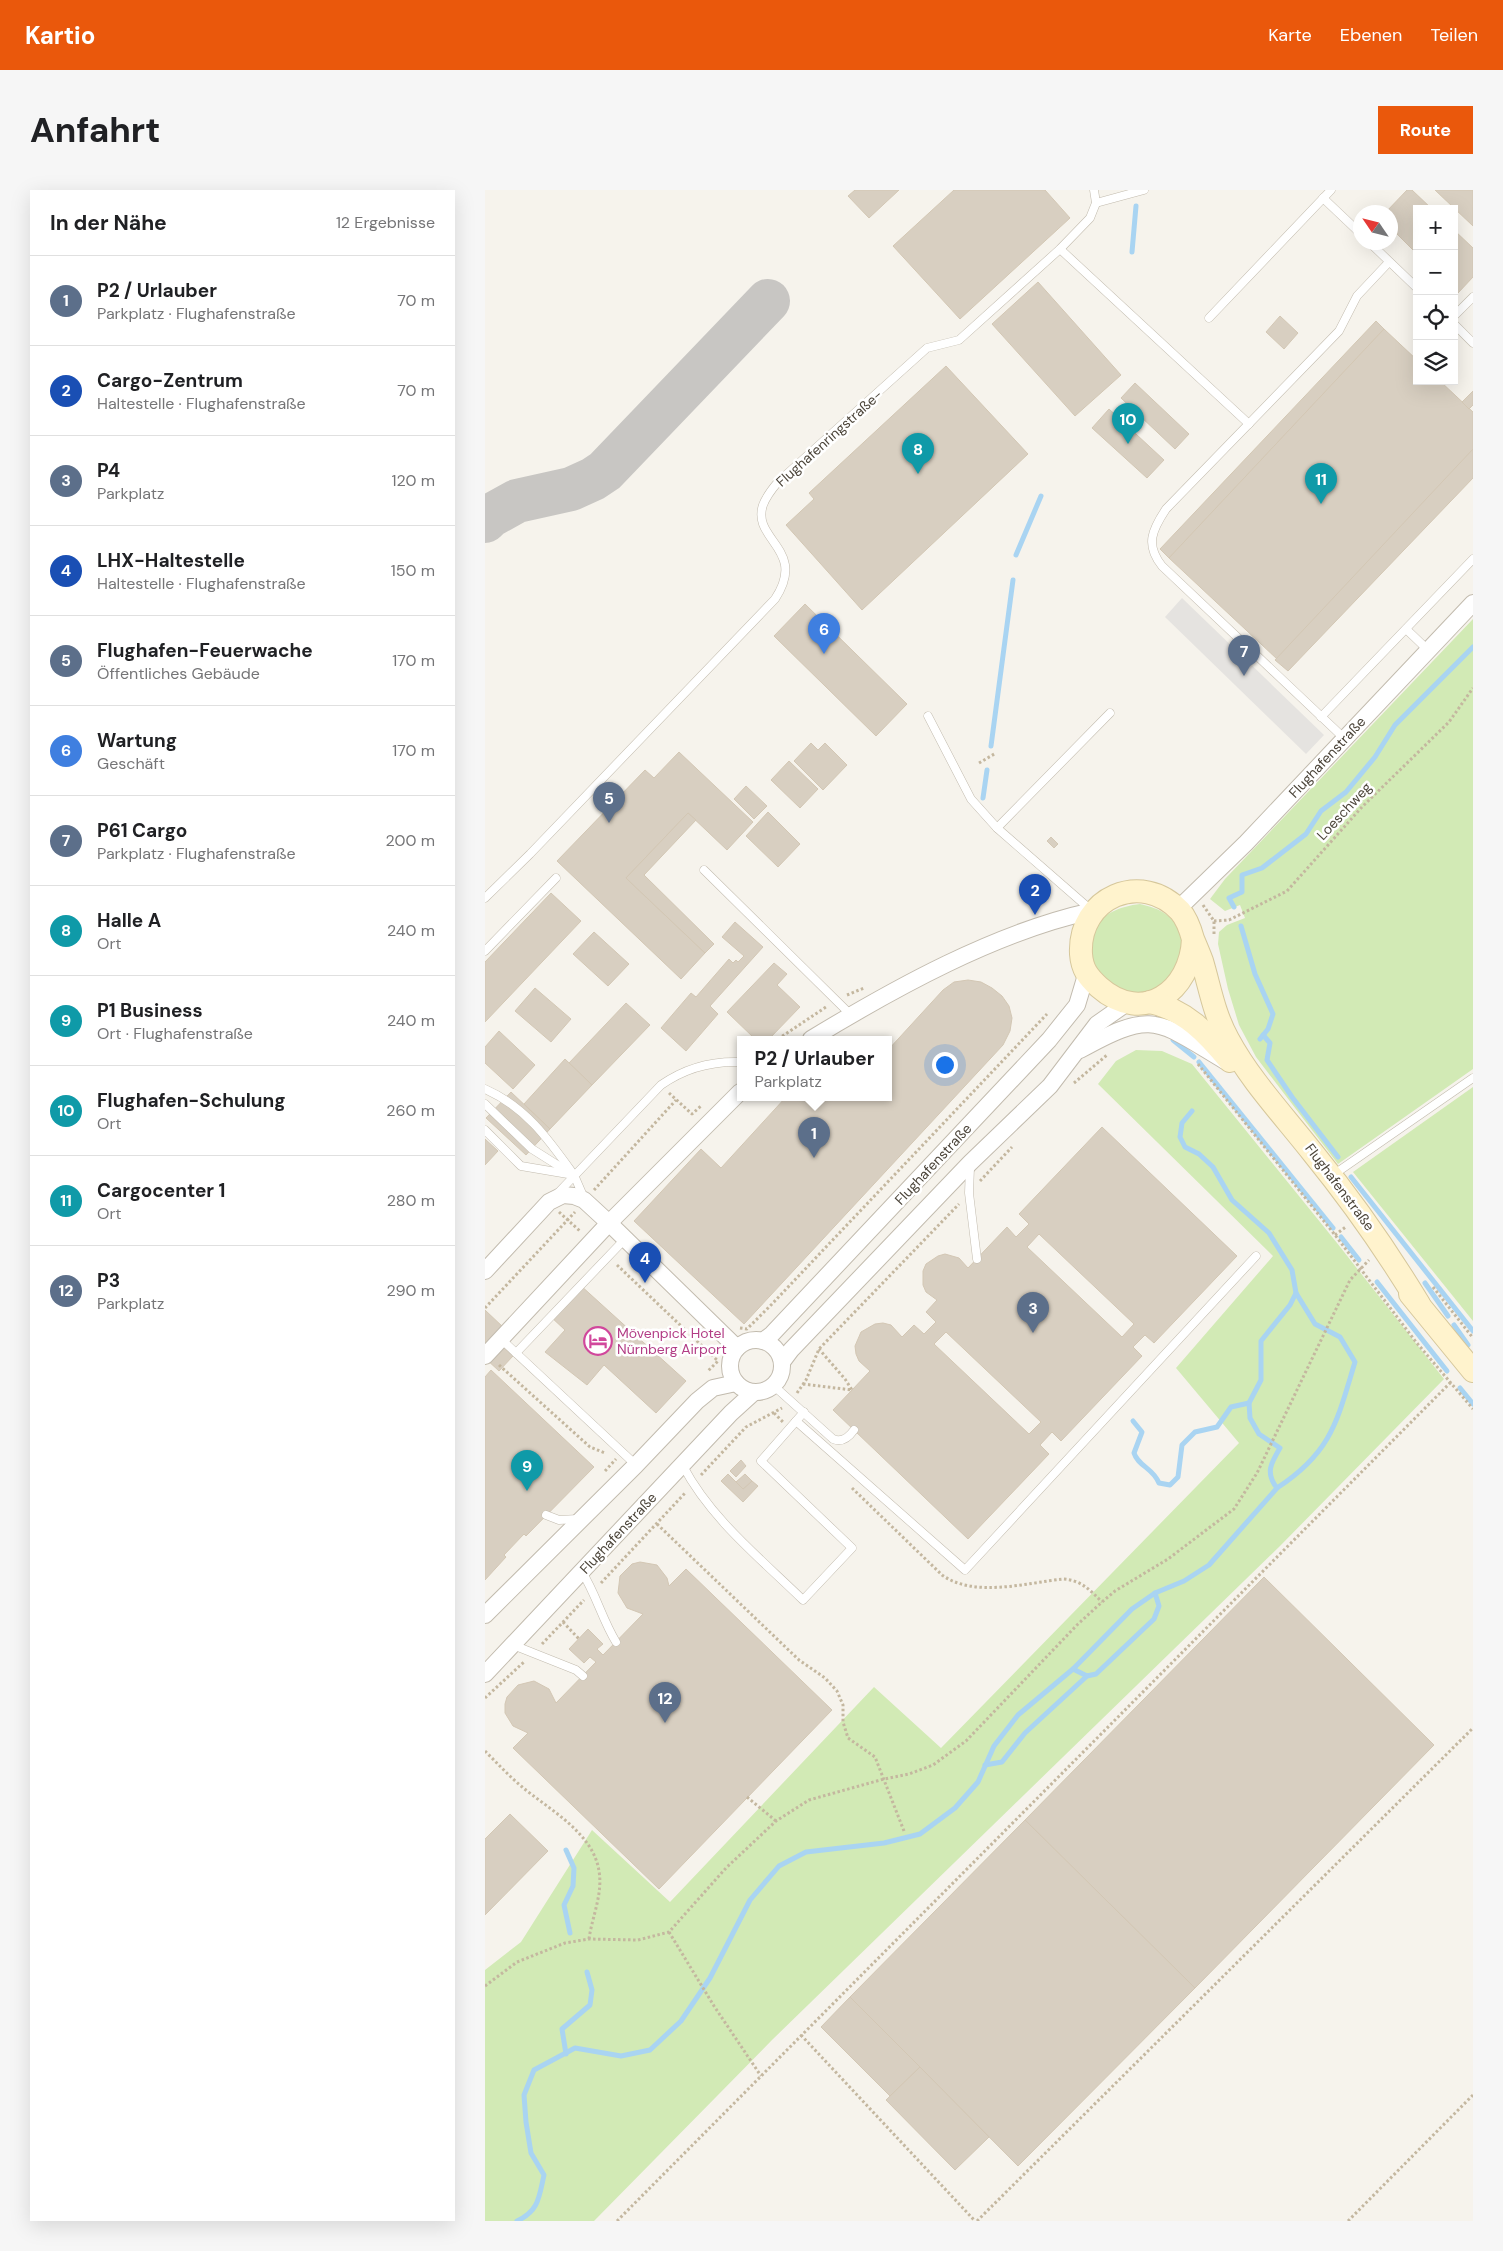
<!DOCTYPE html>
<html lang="de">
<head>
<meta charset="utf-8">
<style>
  body { margin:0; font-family:"DM Sans",sans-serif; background:#f6f6f6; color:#202124 }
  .controls { position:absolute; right:15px; top:15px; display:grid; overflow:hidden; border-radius:0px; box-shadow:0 5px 20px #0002 }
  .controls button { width:45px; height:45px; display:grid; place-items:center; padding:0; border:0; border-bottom:1px solid #e0e0e0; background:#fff; color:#202124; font:25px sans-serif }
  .compass { position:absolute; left:868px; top:15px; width:45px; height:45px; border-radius:50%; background:#fff; box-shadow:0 5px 20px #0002; rotate:305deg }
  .you { position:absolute; left:459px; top:874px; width:18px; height:18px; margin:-12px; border:4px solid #fff; border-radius:50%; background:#1a73e8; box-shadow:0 0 0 8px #1a73e833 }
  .badge { display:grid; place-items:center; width:32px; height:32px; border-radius:50%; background:#ea580c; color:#fff; font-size:16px; font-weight:700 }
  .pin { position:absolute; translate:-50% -41px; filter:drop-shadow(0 1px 2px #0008) }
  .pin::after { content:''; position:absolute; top:26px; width:18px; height:15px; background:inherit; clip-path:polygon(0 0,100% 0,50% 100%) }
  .popup { position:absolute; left:252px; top:846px; width:155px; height:65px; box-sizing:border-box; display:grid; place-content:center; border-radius:0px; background:#fff; filter:drop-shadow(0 1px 4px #0005); font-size:16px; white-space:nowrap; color:#757577 }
  .popup b { font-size:19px; color:#202124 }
  .popup::after { content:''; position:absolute; left:50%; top:100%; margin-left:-10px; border:10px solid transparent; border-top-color:#fff }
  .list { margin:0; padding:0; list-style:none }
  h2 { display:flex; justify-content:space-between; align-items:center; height:65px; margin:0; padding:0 20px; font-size:21px }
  h2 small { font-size:16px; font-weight:400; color:#757577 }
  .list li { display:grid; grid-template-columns:32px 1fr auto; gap:15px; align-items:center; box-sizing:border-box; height:90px; padding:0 20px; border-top:1px solid #e0e0e0 }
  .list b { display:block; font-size:19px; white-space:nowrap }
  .list p { margin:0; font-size:16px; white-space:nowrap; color:#757577 }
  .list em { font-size:16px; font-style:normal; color:#757577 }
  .icon { flex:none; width:28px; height:28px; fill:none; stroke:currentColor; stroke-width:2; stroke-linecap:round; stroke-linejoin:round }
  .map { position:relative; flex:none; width:988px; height:2031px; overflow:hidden; border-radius:0px }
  header { display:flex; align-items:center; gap:30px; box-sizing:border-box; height:70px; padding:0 25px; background:#ea580c; color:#fff }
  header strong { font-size:24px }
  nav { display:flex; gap:28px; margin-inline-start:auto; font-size:18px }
  .intro { display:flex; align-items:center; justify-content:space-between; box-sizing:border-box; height:120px; padding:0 30px }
  h1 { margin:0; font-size:35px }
  .button { padding:12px 22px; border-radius:0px; background:#ea580c; color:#fff; font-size:18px; font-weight:700 }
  main { display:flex; gap:30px; padding:0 30px }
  aside { flex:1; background:#fff; border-radius:0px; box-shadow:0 5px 20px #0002 }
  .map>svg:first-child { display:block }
  .green { fill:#d2eab5 }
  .parking { fill:#e5e3e0 }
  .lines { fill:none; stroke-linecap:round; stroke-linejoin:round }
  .stream { stroke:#a9d4f2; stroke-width:5 }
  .taxiway { stroke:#c8c6c3; stroke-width:44 }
  .building { fill:#d8cfc1; stroke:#d3c7b4; fill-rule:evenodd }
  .lane-casing { stroke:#c2bbae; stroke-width:9 }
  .street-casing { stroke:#c2bbae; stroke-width:18 }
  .secondary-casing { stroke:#d6c79b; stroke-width:24 }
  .path { stroke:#c4b79f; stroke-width:3; stroke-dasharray:2.5 2.5; stroke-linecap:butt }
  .lane { stroke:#fff; stroke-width:8 }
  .street { stroke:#fff; stroke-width:16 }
  .secondary { stroke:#fff3cd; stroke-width:22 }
  .labels { text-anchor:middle; stroke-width:5; stroke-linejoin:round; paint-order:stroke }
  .street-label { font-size:14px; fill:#4b4439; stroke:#fff }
  .hotel-label { font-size:14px; fill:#b23c85; stroke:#fff; text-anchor:start }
</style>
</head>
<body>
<header>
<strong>Kartio</strong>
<nav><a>Karte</a><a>Ebenen</a><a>Teilen</a></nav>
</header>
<div class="intro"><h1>Anfahrt</h1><a class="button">Route</a></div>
<main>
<aside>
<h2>In der Nähe<small>12 Ergebnisse</small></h2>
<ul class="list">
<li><span class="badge" style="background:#5c6f8a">1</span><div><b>P2 / Urlauber</b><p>Parkplatz · Flughafenstraße</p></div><em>70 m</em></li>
<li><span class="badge" style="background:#1a4fb4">2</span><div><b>Cargo-Zentrum</b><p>Haltestelle · Flughafenstraße</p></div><em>70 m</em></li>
<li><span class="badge" style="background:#5c6f8a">3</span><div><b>P4</b><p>Parkplatz</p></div><em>120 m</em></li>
<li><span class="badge" style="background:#1a4fb4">4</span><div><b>LHX-Haltestelle</b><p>Haltestelle · Flughafenstraße</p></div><em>150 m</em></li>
<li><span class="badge" style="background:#5c6f8a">5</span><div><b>Flughafen-Feuerwache</b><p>Öffentliches Gebäude</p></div><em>170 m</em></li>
<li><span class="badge" style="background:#3f7fe0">6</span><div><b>Wartung</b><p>Geschäft</p></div><em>170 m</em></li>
<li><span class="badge" style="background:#5c6f8a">7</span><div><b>P61 Cargo</b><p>Parkplatz · Flughafenstraße</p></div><em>200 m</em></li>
<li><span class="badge" style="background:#0f9aa8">8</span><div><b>Halle A</b><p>Ort</p></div><em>240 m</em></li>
<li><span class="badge" style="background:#0f9aa8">9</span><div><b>P1 Business</b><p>Ort · Flughafenstraße</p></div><em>240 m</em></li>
<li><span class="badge" style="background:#0f9aa8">10</span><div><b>Flughafen-Schulung</b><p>Ort</p></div><em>260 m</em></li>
<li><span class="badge" style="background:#0f9aa8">11</span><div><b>Cargocenter 1</b><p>Ort</p></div><em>280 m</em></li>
<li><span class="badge" style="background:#5c6f8a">12</span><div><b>P3</b><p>Parkplatz</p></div><em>290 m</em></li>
</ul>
</aside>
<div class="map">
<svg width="988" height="2031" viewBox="0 0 988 2031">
  <rect width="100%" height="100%" fill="#f6f3ec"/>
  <g class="green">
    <polygon points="988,429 988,879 853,974 771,867 754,835 743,799 733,754 734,742 742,735 760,728 755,715 740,721 725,709 740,689"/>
    <path d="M655,714C677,719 686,725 698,744L690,794L637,809L605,775C606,766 605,756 607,747C610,725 636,716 655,714Z"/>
    <polygon points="651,860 677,861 707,874 852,1053 959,1189 795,1356 287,1850 109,2031 0,2031 0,1780 36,1752 107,1640 185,1712 389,1497 456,1558 754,1253 691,1178 788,1066 613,894 631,871"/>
    <polygon points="988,897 988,1131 868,982"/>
  </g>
  <polygon class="parking" points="697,408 839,545 821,564 680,427"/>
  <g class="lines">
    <g class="stream">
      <polyline points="647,62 651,16"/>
      <polyline points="531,365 556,306"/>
      <polyline points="506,556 528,390"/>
      <polyline points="498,608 502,580"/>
      <polyline points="749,717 744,708 757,702 757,685 777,678 821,644 836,621 861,602 890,567 910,535 988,457"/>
      <polyline points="756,736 770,784 788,824 783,839 775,849"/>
      <polyline points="778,845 785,853 782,870 807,907 853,967"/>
      <polyline points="688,850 709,867"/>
      <polyline points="714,872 848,1038"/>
      <polyline points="866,987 988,1141"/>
      <polyline points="856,1047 874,1070"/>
      <polyline points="892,1092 962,1181"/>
      <polyline points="940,1093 963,1126"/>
      <polyline points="969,1135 983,1155"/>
      <polyline points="975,1198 988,1214"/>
      <path d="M648,1231L657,1242L649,1263C653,1276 668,1278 674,1293L685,1295L693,1287L697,1255L710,1242L732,1237L746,1217L764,1213"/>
      <path d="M792,1298C847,1262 852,1231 870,1172L855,1147L830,1134L811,1103"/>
      <polyline points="588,1479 602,1486 611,1484 669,1429 674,1416 670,1403"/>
      <polyline points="500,1575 517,1572 540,1543 602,1486"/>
      <polyline points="81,1660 89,1678 88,1696 79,1715 85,1743"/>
      <polyline points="81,1864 77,1839 105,1815 107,1800 102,1782"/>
      <path d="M32,2031C54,2021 54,2007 59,1985L46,1963L41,1932L39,1905L49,1880L90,1858L136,1866L165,1860L196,1831L225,1788L265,1710L294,1676L321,1662L399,1653L435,1644L470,1618L493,1592L509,1556L533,1525L588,1479L647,1419L670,1403L699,1391L724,1375L792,1298C780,1283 786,1273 795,1258L774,1244L765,1228L764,1213L776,1190V1151L805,1115L811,1103L807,1080L784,1043L747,1010L728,977L714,964L700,957L695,947L697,933L707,921"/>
    </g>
    <polyline class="taxiway" points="0,331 5,326 32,311 86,299 108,289 120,281 283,111"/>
  </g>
  <g class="building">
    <polygon points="370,0 414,0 384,28 363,6"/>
    <polygon points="469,0 560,0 585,28 475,129 408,56"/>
    <polygon points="922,0 927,0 947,19 932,19 932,64 906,38 906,22 901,22"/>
    <polygon points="950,0 988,0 988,36"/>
    <polygon points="969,40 988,58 988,87 973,103 969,100"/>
    <polygon points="553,92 636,185 590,226 507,134"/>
    <polygon points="795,126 813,143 799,159 781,142"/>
    <polygon points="891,131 899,139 684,368 675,359"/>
    <polygon points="899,139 932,170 932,191 955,191 988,222 988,260 792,469 684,368"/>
    <polygon points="461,176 543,264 377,420 301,335 329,309 324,303"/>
    <polygon points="650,193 704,244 690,259 636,208"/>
    <polygon points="988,201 988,215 984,219 977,212"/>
    <polygon points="624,219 679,270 662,288 607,238"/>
    <polygon points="988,259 988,288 803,481 790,470"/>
    <polygon points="320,414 422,514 391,546 289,446"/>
    <polygon points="326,553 333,560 340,553 362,575 338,600 309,571"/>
    <polygon points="194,562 268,632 242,660 203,623 141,688 220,763 196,789 72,671 160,580 169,588"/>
    <polygon points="304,571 333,599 315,618 286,590"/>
    <polygon points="261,596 282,616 269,629 249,609"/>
    <polygon points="283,622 315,654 293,677 261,646"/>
    <polygon points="203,623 211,630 159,685 229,754 220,763 141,688"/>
    <polygon points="566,647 573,654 569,658 562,651"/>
    <polygon points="66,703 96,731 0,832 0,772"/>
    <polygon points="250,732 278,757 225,816 233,824 201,861 176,838 206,803 211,807 244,769 248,773 251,770 253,772 259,766 237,747"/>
    <polygon points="109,742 144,774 123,796 88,764"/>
    <polygon points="289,773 302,784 292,795 315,817 284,849 270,849 242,822"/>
    <polygon points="483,790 496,792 507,798 517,806 524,816 527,828 525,841 518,855 259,1134 149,1031 216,959 236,978 301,907 403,907 403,860 458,800 469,792"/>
    <polygon points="50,798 86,829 66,852 30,821"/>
    <polygon points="141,813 165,835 107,895 84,873"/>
    <polygon points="14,841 50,875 28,899 0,873 0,857"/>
    <polygon points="80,869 107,895 65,939 39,914"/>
    <polygon points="26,902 65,939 41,965 1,928"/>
    <path d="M617,937L752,1066L669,1153L660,1145L648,1157L657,1166L576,1251L567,1242L555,1255L564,1264L483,1349L348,1220L385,1181L374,1171L371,1164L370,1156L376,1142L390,1134L398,1133L406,1135L417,1147L429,1135L439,1144L451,1132L441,1122L452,1110L441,1102L438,1095V1081L441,1074L453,1066L460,1064L474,1068L483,1078L522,1037L531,1047L544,1034L534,1024ZM554,1044L649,1134L637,1147L542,1057ZM461,1142L556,1232L544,1244L449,1154Z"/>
    <polygon points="0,949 13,961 0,975"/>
    <polygon points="94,1094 201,1191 171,1223 119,1175 102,1195 60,1162 80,1140 65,1126"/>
    <polygon points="0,1120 19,1138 9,1148 28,1166 14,1181 0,1168"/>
    <polygon points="6,1180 109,1277 41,1346 39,1344 19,1365 21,1367 0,1390 0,1187"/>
    <polygon points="256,1270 261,1276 251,1287 245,1281"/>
    <polygon points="243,1284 258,1299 267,1291 273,1296 258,1312 236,1291"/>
    <polygon points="260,1284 267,1291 258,1299 251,1292"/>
    <polygon points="155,1372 172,1375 182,1388 184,1396 201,1379 347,1520 174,1699 28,1558 43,1543 28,1536 20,1523 20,1514 22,1507 33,1495 49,1491 64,1499 71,1513 111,1472 105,1467 99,1473 84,1459 103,1439 118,1454 112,1459 118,1465 158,1424 142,1418 133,1403 135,1386 147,1374"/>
    <polygon points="779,1387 949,1555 710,1798 540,1630"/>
    <polygon points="25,1624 63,1661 0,1725 0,1649"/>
    <polygon points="540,1630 710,1798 533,1976 365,1807"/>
    <polygon points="365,1807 435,1877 405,1906 336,1837"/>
    <polygon points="435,1877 504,1947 470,1980 401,1910"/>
  </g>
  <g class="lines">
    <defs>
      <g id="lane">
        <polyline points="838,8 876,44"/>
        <polyline points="611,13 659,0"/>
        <polyline points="884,52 932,98"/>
        <polyline points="575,59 764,234"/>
        <polyline points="969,126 988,107"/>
        <polyline points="724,128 846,0"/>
        <polyline points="969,134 988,153"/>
        <polyline points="921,439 943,460"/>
        <polyline points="443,526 486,609 512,638 606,720"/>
        <polyline points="836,527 988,369"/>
        <path d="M860,549L677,376C660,355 667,340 681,319L854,141L872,106L904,72"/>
        <polyline points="512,638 625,523"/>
        <polyline points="219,680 366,825"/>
        <path d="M0,708L45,664L290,409C323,359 266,350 278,315C281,307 287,299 293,292L442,158L474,150L575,59L605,28L611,13L609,0"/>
        <polyline points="0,761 71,688"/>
        <path d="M0,899C41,917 64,950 89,985"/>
        <polyline points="0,914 47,959 85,983"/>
        <polyline points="0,940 36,976 89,985 99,1008"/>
        <polyline points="485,977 484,1003 492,1069"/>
        <polyline points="848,985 988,888"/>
        <path d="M72,1004L176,895C200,878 226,871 255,872"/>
        <polyline points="16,1149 151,1275"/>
        <polyline points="31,1163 140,1049"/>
        <path d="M289,1196L348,1249C357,1253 364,1247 369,1240"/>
        <polyline points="311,1231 480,1380 771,1066"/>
        <path d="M198,1276C226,1329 275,1368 318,1410L367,1358L276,1271L319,1222"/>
        <polyline points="61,1325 74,1330 93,1329"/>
        <path d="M97,1382C111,1404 117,1429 131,1452"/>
        <polyline points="28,1455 91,1480 98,1486"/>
      </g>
      <g id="street">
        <polyline points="693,719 761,653 988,413"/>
        <path d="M326,849C410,798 511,742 607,721"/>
        <path d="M595,860C669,819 671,830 740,871"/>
        <polyline points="0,1081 64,1012 78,1005 89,1006 99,1010 124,1033 252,1158"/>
        <circle cx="271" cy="1176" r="26"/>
        <polyline points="278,1151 287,1144 564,850 592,815 601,785"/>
        <polyline points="0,1166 124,1033 255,902"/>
        <polyline points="297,1172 306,1160 485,973 565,896 612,834 642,813"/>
        <polyline points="0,1425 151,1275 212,1211 228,1198 251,1193"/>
        <polyline points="0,1484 246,1223 268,1203"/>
      </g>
      <g id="secondary">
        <path d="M708,749C706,801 658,836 614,797C603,787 597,779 596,764C593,707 657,680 695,721C702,729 705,738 708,749C711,756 714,763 717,771C725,798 729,824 743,849C765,890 799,926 828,963C867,1011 902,1061 934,1114"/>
        <path d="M665,812C701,820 723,844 745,871"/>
        <polyline points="925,1104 988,1181"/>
      </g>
    </defs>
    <use href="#lane" class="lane-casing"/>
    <use href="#street" class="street-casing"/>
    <use href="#secondary" class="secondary-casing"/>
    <g class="path">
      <polyline points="494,573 511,563"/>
      <polyline points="718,715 729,731 729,746"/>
      <polyline points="729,731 744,730 802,701 877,617 964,532 988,498"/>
      <polyline points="362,805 379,798"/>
      <polyline points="293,849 341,817"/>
      <polyline points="713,874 850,1045 931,1152 988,1219"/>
      <polyline points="589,893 622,865"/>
      <polyline points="184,903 207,924 216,916"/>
      <polyline points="495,991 527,957"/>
      <polyline points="109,1000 191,910"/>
      <polyline points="74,1022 96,1042"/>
      <polyline points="850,1045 862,1036"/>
      <polyline points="132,1075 233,1171 222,1182"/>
      <polyline points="948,1097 988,1148"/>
      <polyline points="0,1118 90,1022"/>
      <polyline points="255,1138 262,1139 287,1114 562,824"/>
      <polyline points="14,1175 105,1257 120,1263"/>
      <polyline points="318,1194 367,1200 360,1189 334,1159"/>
      <polyline points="312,1203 321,1190 334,1159 474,1014"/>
      <polyline points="289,1223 298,1232"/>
      <polyline points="120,1281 131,1269"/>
      <polyline points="216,1285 261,1237 297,1218"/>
      <path d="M367,1298L457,1385C489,1408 541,1393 578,1389C596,1390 605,1400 617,1412"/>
      <polyline points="172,1334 314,1470 340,1488 352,1501 358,1515 358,1532 363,1548 390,1567 419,1641"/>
      <polyline points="116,1393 201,1302"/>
      <polyline points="78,1432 94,1449"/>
      <polyline points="57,1454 99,1410"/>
      <polyline points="0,1508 40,1471"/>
      <path d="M0,1561C12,1573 23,1585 36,1596C63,1619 108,1642 114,1681C118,1704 107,1727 104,1749"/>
      <polyline points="262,1607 291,1631"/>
      <polyline points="184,1742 229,1816 276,1886"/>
      <polyline points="0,1796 32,1772 80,1753 104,1749 153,1750 184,1742 241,1678 291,1631 324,1610 399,1589 424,1584 448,1575 481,1551 592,1435 617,1412 630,1401 683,1369 749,1319 772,1283 865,1090 884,1070"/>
      <polyline points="316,1845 490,2031"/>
      <polyline points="132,2031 967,1191"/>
      <polyline points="492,2031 988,1538"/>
      <polyline points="863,2031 988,1905"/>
    </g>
    <use href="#lane" class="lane"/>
    <use href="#street" class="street"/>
    <use href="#secondary" class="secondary"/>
  </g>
  <defs>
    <symbol id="hotel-ring" viewBox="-11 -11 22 22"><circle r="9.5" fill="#fff" stroke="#d1479c" stroke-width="1.5"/><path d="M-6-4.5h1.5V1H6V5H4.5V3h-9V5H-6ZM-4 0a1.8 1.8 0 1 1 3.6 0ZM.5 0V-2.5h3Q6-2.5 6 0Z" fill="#d1479c"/></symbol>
  </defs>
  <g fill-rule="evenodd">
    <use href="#hotel-ring" x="97" y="1135" width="32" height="32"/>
  </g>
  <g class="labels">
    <g class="street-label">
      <text transform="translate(344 248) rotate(-42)" y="5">Flughafenringstraße-</text>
      <text transform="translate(842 567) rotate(-47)" y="5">Flughafenstraße</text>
      <text transform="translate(859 621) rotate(-47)" y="5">Loeschweg</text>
      <text transform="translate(448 974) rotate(-47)" y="5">Flughafenstraße</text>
      <text transform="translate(855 997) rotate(53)" y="5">Flughafenstraße</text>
      <text transform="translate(133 1343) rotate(-47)" y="5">Flughafenstraße</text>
    </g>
    <g class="hotel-label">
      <text x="132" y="1148">Mövenpick Hotel<tspan x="132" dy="16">Nürnberg Airport</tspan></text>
    </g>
  </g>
</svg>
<div class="controls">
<button>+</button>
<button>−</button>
<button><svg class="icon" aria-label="locate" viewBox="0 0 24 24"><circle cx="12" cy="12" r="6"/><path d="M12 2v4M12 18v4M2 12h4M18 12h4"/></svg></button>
<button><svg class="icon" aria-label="layers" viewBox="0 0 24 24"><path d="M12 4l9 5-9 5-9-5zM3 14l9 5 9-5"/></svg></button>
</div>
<svg class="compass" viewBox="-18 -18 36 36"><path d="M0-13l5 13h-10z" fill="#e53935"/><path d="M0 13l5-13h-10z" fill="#757577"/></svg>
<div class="you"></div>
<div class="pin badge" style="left:329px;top:968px;background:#5c6f8a">1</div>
<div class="popup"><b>P2 / Urlauber</b>Parkplatz</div>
<div class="pin badge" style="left:550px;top:725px;background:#1a4fb4">2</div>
<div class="pin badge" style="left:548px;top:1143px;background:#5c6f8a">3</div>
<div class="pin badge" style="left:160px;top:1093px;background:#1a4fb4">4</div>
<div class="pin badge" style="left:124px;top:633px;background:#5c6f8a">5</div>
<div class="pin badge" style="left:339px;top:464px;background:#3f7fe0">6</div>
<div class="pin badge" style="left:759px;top:486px;background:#5c6f8a">7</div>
<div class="pin badge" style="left:433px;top:284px;background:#0f9aa8">8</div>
<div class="pin badge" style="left:42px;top:1301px;background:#0f9aa8">9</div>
<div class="pin badge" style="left:643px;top:254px;background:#0f9aa8">10</div>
<div class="pin badge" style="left:836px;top:314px;background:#0f9aa8">11</div>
<div class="pin badge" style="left:180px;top:1533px;background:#5c6f8a">12</div>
</div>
</main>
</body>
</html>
